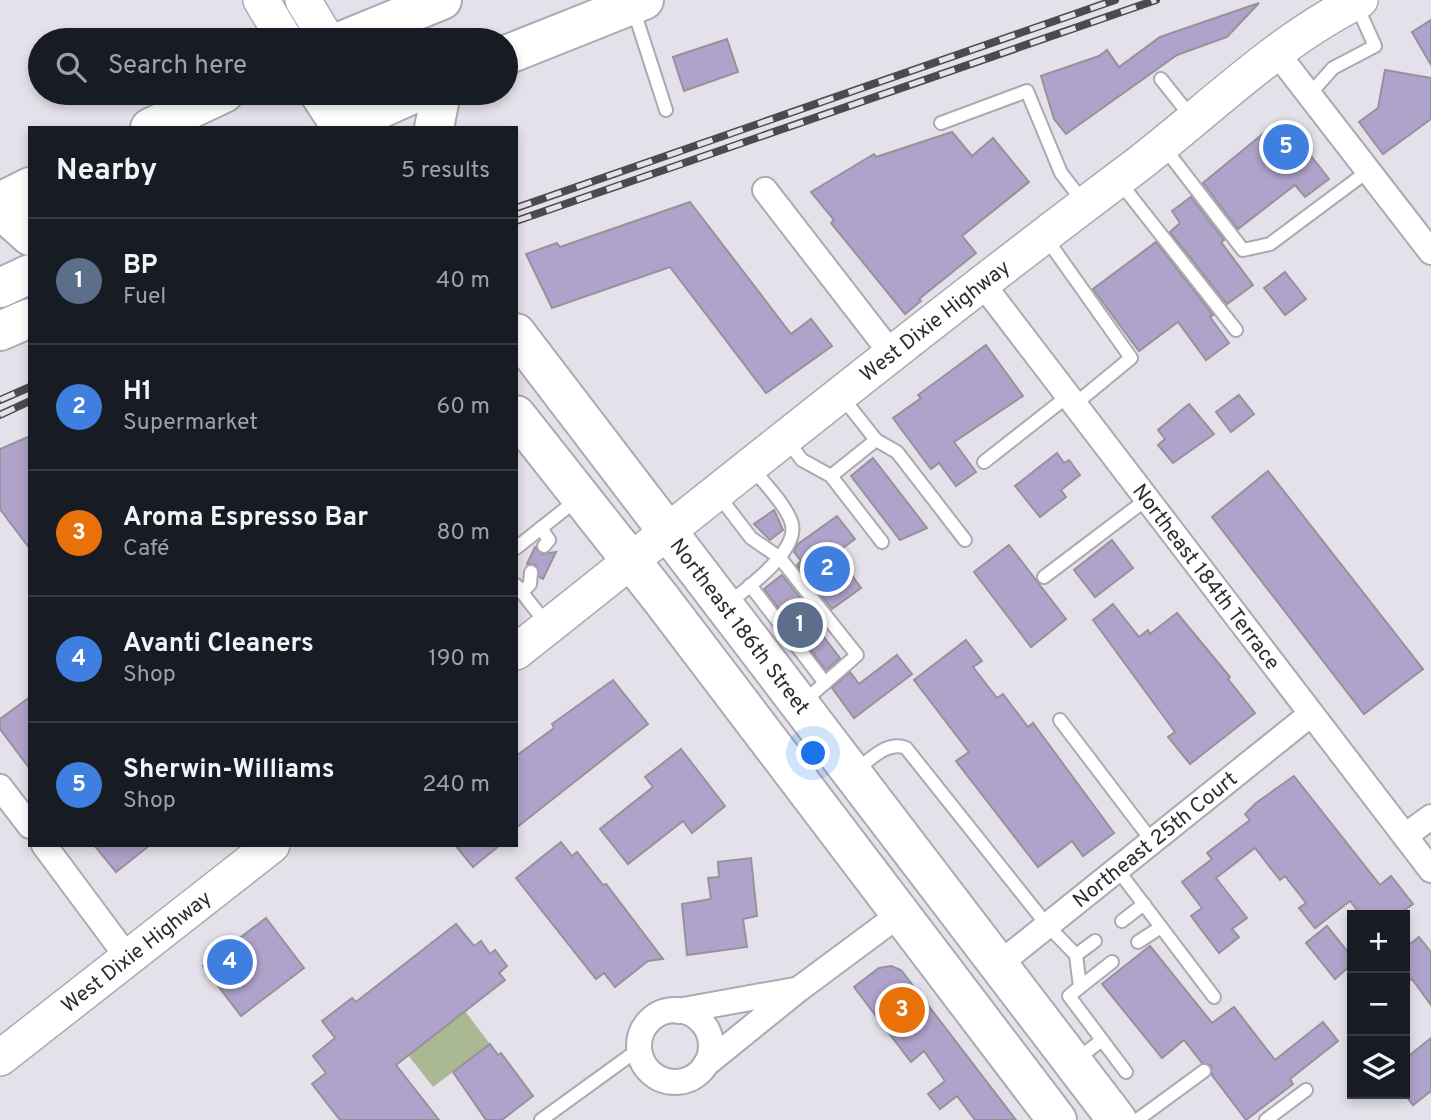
<!DOCTYPE html>
<html lang="en">
<head>
<meta charset="utf-8">
<style>
  body { margin:0; font-family:Overpass,sans-serif; background:#20242c; color:#f1f3f6 }
  .controls { position:absolute; right:21px; bottom:21px; display:grid; overflow:hidden; border-radius:0px; box-shadow:0 4px 10px #0003 }
  .controls button { width:63px; height:63px; display:grid; place-items:center; padding:0; border:0; border-bottom:2px solid #363941; background:#171b24; color:#f1f3f6; font:35px sans-serif }
  .you { position:absolute; left:814px; top:754px; width:24px; height:24px; margin:-18px; border:5px solid #fff; border-radius:50%; background:#1a73e8; box-shadow:0 0 0 10px #1a73e833 }
  .badge { display:grid; place-items:center; width:46px; height:46px; border-radius:50%; background:#b45309; color:#fff; font-size:23px; font-weight:700 }
  .pin { position:absolute; translate:-50% -50%; border:4px solid #fff; box-shadow:0 2px 7px #0006 }
  .list { margin:0; padding:0; list-style:none }
  h2 { display:flex; justify-content:space-between; align-items:center; height:91px; margin:0; padding:0 28px; font-size:30px }
  h2 small { font-size:23px; font-weight:400; color:#9ea1a6 }
  .list li { display:grid; grid-template-columns:46px 1fr auto; gap:21px; align-items:center; box-sizing:border-box; height:126px; padding:0 28px; border-top:2px solid #363941 }
  .list b { display:block; font-size:26px; white-space:nowrap }
  .list p { margin:0; font-size:23px; white-space:nowrap; color:#9ea1a6 }
  .list em { font-size:23px; font-style:normal; color:#9ea1a6 }
  .icon { flex:none; width:38px; height:38px; fill:none; stroke:currentColor; stroke-width:2; stroke-linecap:round; stroke-linejoin:round }
  .map { position:relative; flex:none; width:1431px; height:1120px; overflow:hidden }
  .search { position:absolute; background:#171b24; box-shadow:0 4px 10px #0003; left:28px; top:28px; width:490px; height:77px; display:flex; align-items:center; gap:18px; box-sizing:border-box; padding:0 24px; border-radius:38px; color:#9ea1a6; font-size:26px }
  .panel { position:absolute; background:#171b24; box-shadow:0 4px 10px #0003; left:28px; top:126px; width:490px; height:721px; border-radius:0px }
  .map>svg:first-child { display:block }
  .green { fill:#aab994 }
  .building { fill:#b0a3cb; stroke:#95929b; stroke-width:2 }
  .lines { fill:none; stroke-linecap:round; stroke-linejoin:round }
  .lane-casing { stroke:#aca9b2; stroke-width:16 }
  .street-casing { stroke:#aca9b2; stroke-width:28 }
  .secondary-casing { stroke:#aca9b2; stroke-width:38 }
  .primary-casing { stroke:#aca9b2; stroke-width:42 }
  .lane { stroke:#fff; stroke-width:12 }
  .street { stroke:#fff; stroke-width:24 }
  .secondary { stroke:#fff; stroke-width:35 }
  .primary { stroke:#fff; stroke-width:38 }
  .rail-casing { stroke:#4b4a4e; stroke-width:8 }
  .rail { stroke:#e4e1ea; stroke-width:5; stroke-dasharray:16; stroke-linecap:butt }
  .labels { text-anchor:middle; stroke-width:5; stroke-linejoin:round; paint-order:stroke }
  .street-label { font-size:21px; fill:#2d2c2f; stroke:#e4e1ea }
</style>
</head>
<body>
<div class="map">
<svg width="1431" height="1120" viewBox="0 0 1431 1120">
  <rect width="100%" height="100%" fill="#e4e1ea"/>
  <polygon class="green" points="465,1011 490,1044 433,1087 408,1055"/>
  <g class="building">
    <polygon points="1259,3 1227,37 1177,55 1066,134 1054,119 1041,76 1099,56 1107,50 1119,67 1160,37"/>
    <polygon points="1431,20 1431,65 1412,32"/>
    <polygon points="727,39 738,72 684,91 673,57"/>
    <polygon points="1385,70 1431,78 1431,119 1383,154 1359,122 1378,108"/>
    <polygon points="1276,123 1286,124 1329,179 1305,197 1295,185 1238,229 1203,183"/>
    <polygon points="952,132 972,156 993,138 1029,182 962,236 976,253 919,299 921,301 905,314 831,223 834,220 811,192 874,154 876,157"/>
    <polygon points="1191,197 1224,240 1221,242 1253,285 1227,304 1170,232 1180,223 1172,211"/>
    <polygon points="690,202 791,334 811,319 832,346 766,393 670,267 552,308 526,254 557,243 560,247"/>
    <polygon points="1156,242 1213,315 1210,317 1229,343 1206,360 1178,322 1139,351 1093,289"/>
    <polygon points="1285,272 1306,299 1285,315 1264,288"/>
    <polygon points="986,345 1023,396 954,442 976,472 956,486 939,463 931,469 893,418 921,398 918,395"/>
    <polygon points="1239,395 1254,414 1231,432 1216,412"/>
    <polygon points="1189,404 1214,434 1173,463 1158,445 1165,439 1158,430"/>
    <polygon points="30,436 30,549 0,509 0,449"/>
    <polygon points="1057,453 1064,463 1069,460 1080,475 1061,490 1066,497 1040,517 1015,486"/>
    <polygon points="873,458 927,528 900,540 851,476"/>
    <polygon points="1268,471 1423,669 1364,714 1212,517"/>
    <polygon points="774,510 783,530 770,540 754,524"/>
    <polygon points="837,516 855,539 836,553 861,588 832,609 797,565 801,561 794,552 798,544"/>
    <polygon points="1112,540 1133,568 1095,597 1074,570"/>
    <polygon points="1009,545 1066,619 1031,647 974,572"/>
    <polygon points="535,547 542,554 556,552 543,579 539,577 536,565 527,564"/>
    <polygon points="782,575 818,620 813,623 840,658 826,670 764,589"/>
    <polygon points="1113,604 1139,637 1148,630 1150,634 1177,613 1230,677 1228,679 1255,713 1190,764 1168,737 1175,732 1093,620"/>
    <polygon points="966,640 982,661 973,667 997,698 1003,694 1028,727 1033,723 1114,833 1083,856 1072,841 1038,867 956,761 969,752 914,680"/>
    <polygon points="897,655 912,674 854,718 832,688 850,672 859,684"/>
    <polygon points="613,680 648,724 516,828 516,756 554,728 552,724"/>
    <polygon points="30,697 30,769 0,729 0,719"/>
    <polygon points="681,749 725,806 692,833 683,821 628,864 600,829 653,787 645,777"/>
    <polygon points="1294,776 1380,885 1391,876 1413,904 1398,915 1361,915 1350,901 1315,928 1299,908 1306,903 1285,876 1280,880 1255,848 1216,878 1247,918 1232,929 1239,937 1219,953 1191,916 1202,908 1182,882 1212,859 1207,853 1250,820 1245,814 1256,803"/>
    <polygon points="561,842 572,856 577,852 603,885 606,884 663,959 648,961 615,987 604,973 596,979 516,878"/>
    <polygon points="94,845 150,845 116,872"/>
    <polygon points="455,845 500,845 473,867"/>
    <polygon points="751,858 757,916 743,919 747,947 687,955 682,904 711,899 708,878 719,877 718,862"/>
    <polygon points="266,918 304,968 241,1016 203,966"/>
    <polygon points="456,924 474,946 481,941 490,954 495,950 507,966 499,973 505,980 396,1065 439,1120 340,1120 312,1084 326,1073 313,1056 335,1038 322,1021 352,998 356,1002"/>
    <polygon points="1327,926 1352,957 1352,964 1335,979 1306,943"/>
    <polygon points="1419,937 1431,952 1431,1005 1412,979 1405,984 1405,948"/>
    <polygon points="1150,946 1212,1023 1234,1007 1275,1060 1323,1022 1338,1041 1290,1079 1293,1084 1246,1120 1212,1075 1211,1065 1202,1063 1184,1040 1162,1058 1102,984"/>
    <polygon points="891,966 901,970 1016,1120 975,1120 957,1096 940,1109 928,1094 945,1081 924,1051 911,1062 854,987 879,968"/>
    <polygon points="1431,1038 1431,1091 1413,1105 1405,1095 1405,1059"/>
    <polygon points="490,1044 498,1055 501,1053 533,1096 502,1120 486,1120 453,1072"/>
  </g>
  <g class="lines">
    <defs>
      <g id="lane">
        <polyline points="633,8 666,110"/>
        <polyline points="1161,79 1192,118"/>
        <polyline points="1309,95 1333,68 1375,46 1356,4"/>
        <polyline points="941,123 1027,91 1061,173 1085,204"/>
        <polyline points="1163,146 1243,250 1270,244 1368,171"/>
        <polyline points="1118,180 1236,330"/>
        <polyline points="1046,238 1131,358 1075,404"/>
        <polyline points="842,397 876,440 897,452 965,540"/>
        <polyline points="786,439 802,460 831,476 882,542"/>
        <polyline points="984,462 1068,396"/>
        <polyline points="831,476 876,440"/>
        <polyline points="718,495 751,538 780,558 857,655 802,703"/>
        <polyline points="541,528 549,540 544,546"/>
        <polyline points="516,548 579,498"/>
        <polyline points="1044,577 1147,499"/>
        <polyline points="516,585 546,623"/>
        <polyline points="750,585 825,683"/>
        <polyline points="522,592 530,584 531,572"/>
        <path d="M729,603C748,587 802,549 791,521C784,503 765,484 752,468"/>
        <polyline points="1060,720 1152,841"/>
        <path d="M854,772C870,760 887,740 906,748L1047,925L1076,955L1080,987L1069,996L1102,1040"/>
        <polyline points="1117,869 1214,997"/>
        <polyline points="1122,921 1144,904"/>
        <polyline points="1138,942 1161,927"/>
        <polyline points="1076,955 1095,941"/>
        <polyline points="1080,987 1112,962"/>
        <polyline points="1076,1060 1102,1040 1126,1072"/>
        <polyline points="541,1120 639,1049"/>
        <polyline points="1137,1120 1204,1071"/>
        <polyline points="1266,1120 1306,1090"/>
      </g>
      <g id="street">
        <polyline points="1277,53 1431,252"/>
        <polyline points="765,190 891,353"/>
        <path id="s1" d="M981,282L1431,870"/>
        <polyline points="0,787 30,826"/>
        <polyline points="1405,836 1431,817"/>
        <polyline points="44,845 128,958"/>
        <path id="s2" d="M998,965L1311,714"/>
        <circle cx="675" cy="1046" r="36"/>
        <polyline points="678,1011 795,990"/>
        <polyline points="705,1065 799,989 900,914"/>
      </g>
      <g id="secondary">
        <polyline points="261,0 285,40"/>
        <polyline points="303,0 327,40"/>
        <path id="s3" d="M516,652C718,492 918,330 1124,175C1202,117 1273,43 1360,0"/>
        <path id="s4" d="M0,1058L272,845"/>
      </g>
      <g id="primary">
        <polyline points="344,40 442,0"/>
        <polyline points="506,55 644,0"/>
        <polyline points="319,93 342,128"/>
        <polyline points="150,128 224,93"/>
        <polyline points="338,128 415,93"/>
        <polyline points="434,128 441,93"/>
        <polyline points="0,202 30,187"/>
        <polyline points="0,209 30,236"/>
        <polyline points="0,288 30,274"/>
        <polyline points="0,331 30,318"/>
        <path id="s5" d="M516,333L1117,1120"/>
        <polyline points="516,415 662,600 1057,1120"/>
      </g>
    </defs>
    <use href="#lane" class="lane-casing"/>
    <use href="#street" class="street-casing"/>
    <use href="#secondary" class="secondary-casing"/>
    <use href="#primary" class="primary-casing"/>
    <use href="#lane" class="lane"/>
    <use href="#street" class="street"/>
    <use href="#secondary" class="secondary"/>
    <use href="#primary" class="primary"/>
    <defs>
      <g id="rail">
        <polyline points="516,208 1115,0"/>
        <polyline points="516,221 1156,0"/>
        <polyline points="0,400 30,387"/>
        <polyline points="0,415 30,401"/>
      </g>
    </defs>
    <use href="#rail" class="rail-casing"/>
    <use href="#rail" class="rail"/>
  </g>
  <g class="labels">
    <g class="street-label">
      <text dy="7" stroke="none"><textPath href="#s3" startOffset="534">West Dixie Highway</textPath></text>
      <text dy="7" stroke="none"><textPath href="#s1" startOffset="371">Northeast 184th Terrace</textPath></text>
      <text dy="7" stroke="none"><textPath href="#s5" startOffset="369">Northeast 186th Street</textPath></text>
      <text dy="7" stroke="none"><textPath href="#s2" startOffset="201">Northeast 25th Court</textPath></text>
      <text dy="7" stroke="none"><textPath href="#s4" startOffset="173">West Dixie Highway</textPath></text>
    </g>
  </g>
</svg>
<div class="controls">
<button>+</button>
<button>−</button>
<button><svg class="icon" aria-label="layers" viewBox="0 0 24 24"><path d="M12 4l9 5-9 5-9-5zM3 14l9 5 9-5"/></svg></button>
</div>
<div class="you"></div>
<div class="pin badge" style="left:800px;top:625px;background:#5c6f8a">1</div>
<div class="pin badge" style="left:827px;top:569px;background:#3f7fe0">2</div>
<div class="pin badge" style="left:902px;top:1010px;background:#e8710a">3</div>
<div class="pin badge" style="left:230px;top:962px;background:#3f7fe0">4</div>
<div class="pin badge" style="left:1286px;top:147px;background:#3f7fe0">5</div>
<div class="search"><svg class="icon" aria-label="search" viewBox="0 0 24 24"><circle cx="10" cy="10" r="6"/><path d="M15 15l6 6"/></svg>Search here</div>
<section class="panel">
<h2>Nearby<small>5 results</small></h2>
<ul class="list">
<li><span class="badge" style="background:#5c6f8a">1</span><div><b>BP</b><p>Fuel</p></div><em>40 m</em></li>
<li><span class="badge" style="background:#3f7fe0">2</span><div><b>H1</b><p>Supermarket</p></div><em>60 m</em></li>
<li><span class="badge" style="background:#e8710a">3</span><div><b>Aroma Espresso Bar</b><p>Café</p></div><em>80 m</em></li>
<li><span class="badge" style="background:#3f7fe0">4</span><div><b>Avanti Cleaners</b><p>Shop</p></div><em>190 m</em></li>
<li><span class="badge" style="background:#3f7fe0">5</span><div><b>Sherwin-Williams</b><p>Shop</p></div><em>240 m</em></li>
</ul>
</section>
</div>
</body>
</html>
